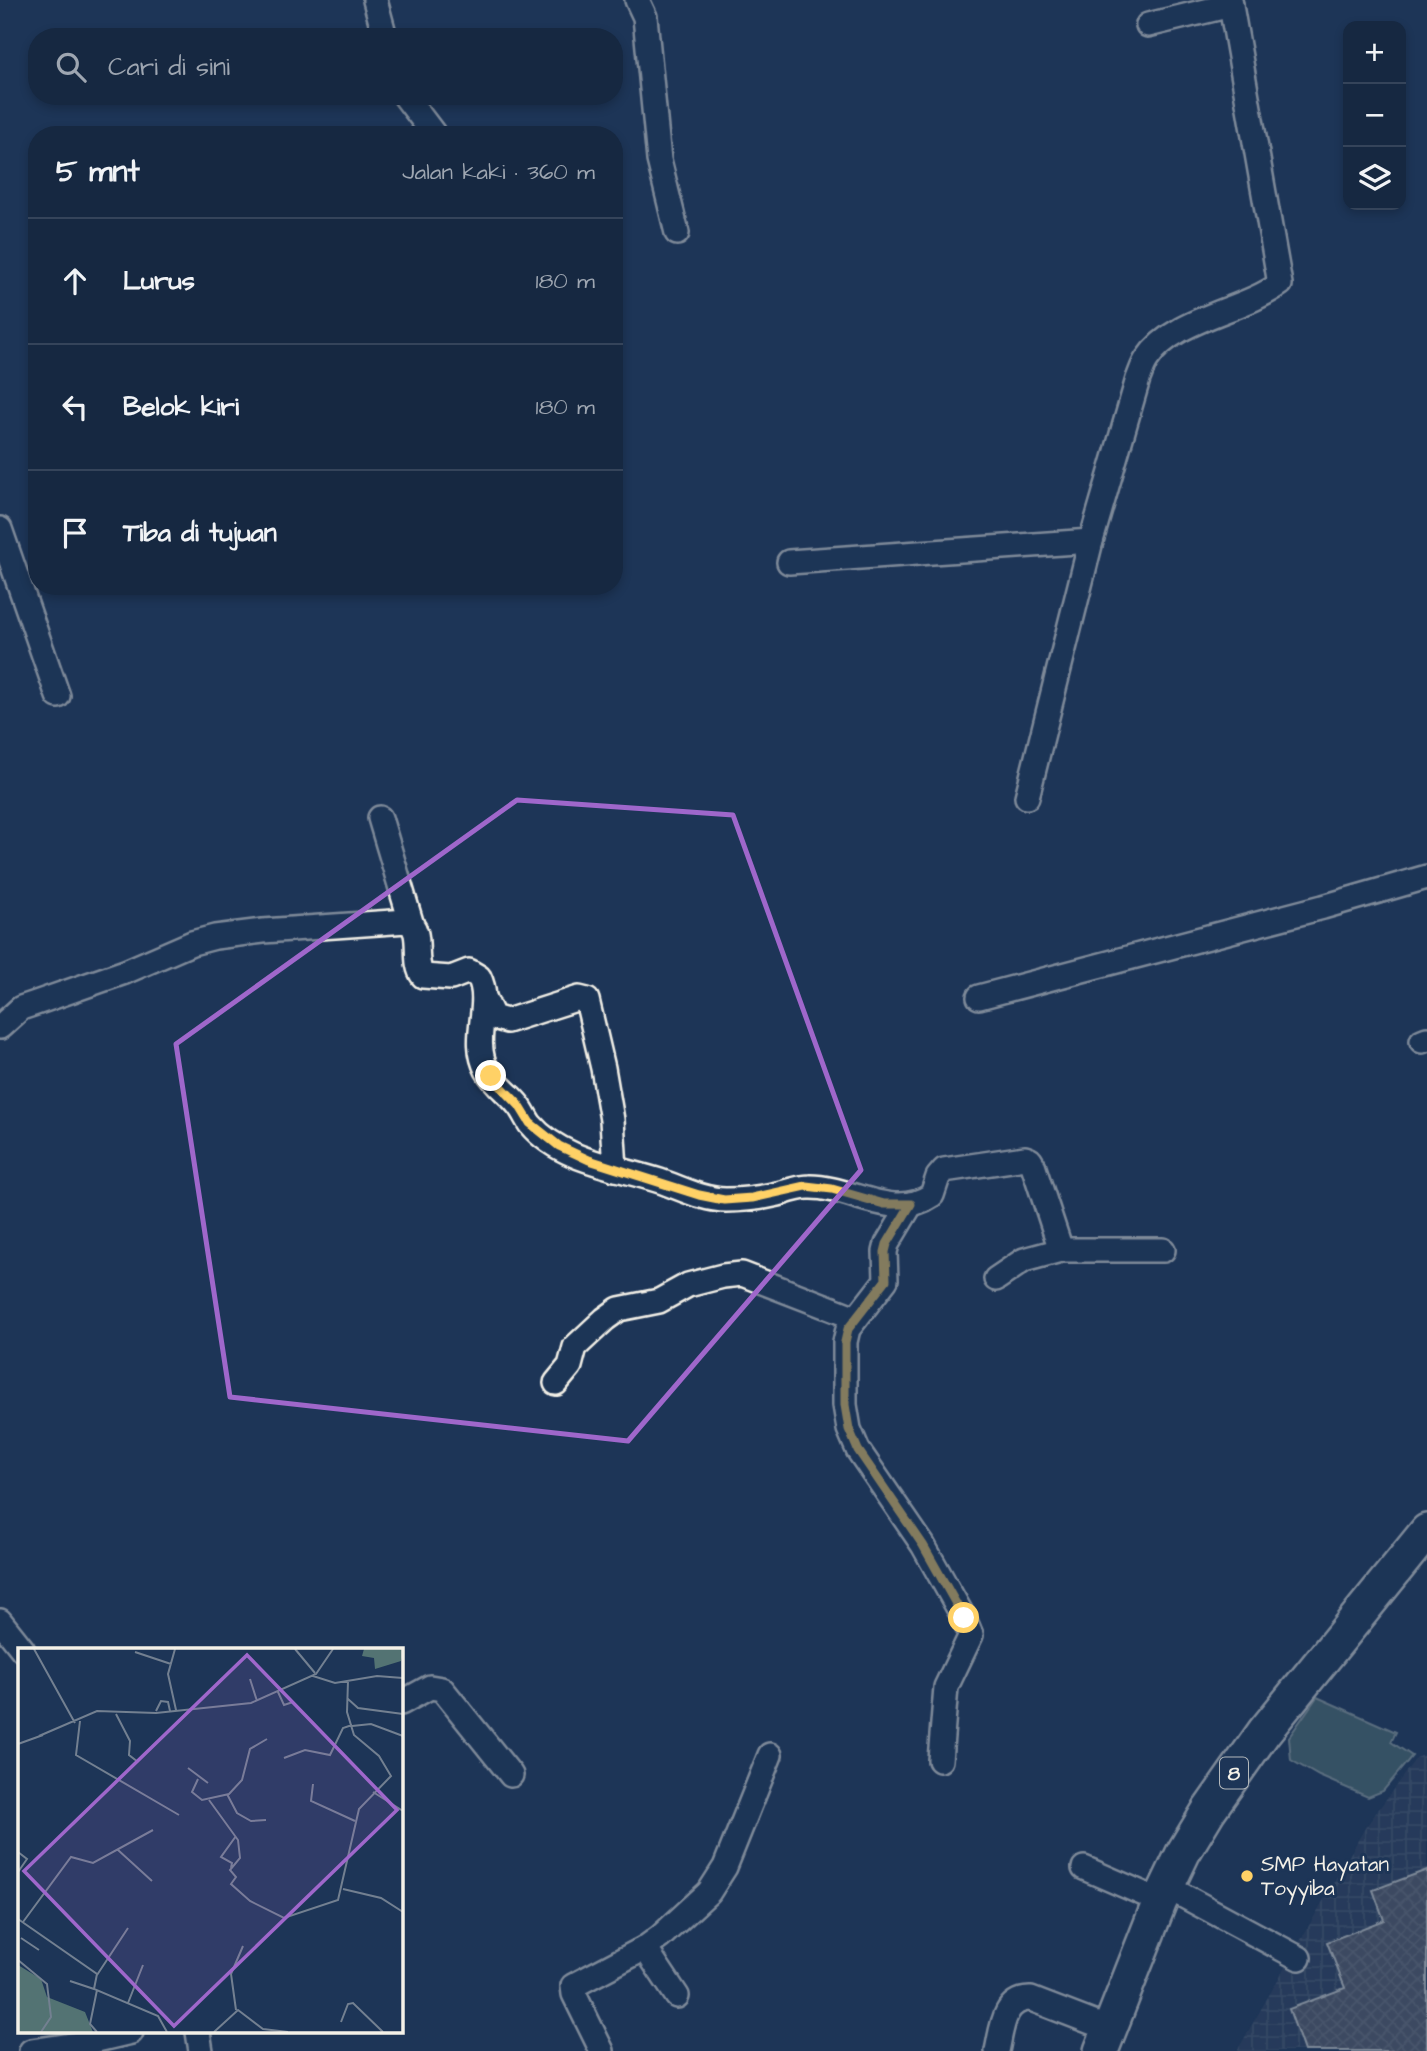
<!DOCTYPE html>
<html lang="id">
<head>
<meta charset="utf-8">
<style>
  body { margin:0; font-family:"Architects Daughter",sans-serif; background:#23344c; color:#f1f3f6 }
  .controls { position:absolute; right:21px; top:21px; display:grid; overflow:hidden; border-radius:14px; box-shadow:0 4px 10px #0003 }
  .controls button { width:63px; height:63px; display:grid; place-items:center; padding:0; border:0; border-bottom:2px solid #35445a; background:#162841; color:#f1f3f6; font:35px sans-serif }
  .stop { position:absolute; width:21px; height:21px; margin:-16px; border:5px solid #ffd166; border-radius:50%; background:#fff }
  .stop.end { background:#ffd166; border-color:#fff; box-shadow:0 2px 7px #0008 }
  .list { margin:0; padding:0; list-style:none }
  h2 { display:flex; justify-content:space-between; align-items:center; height:91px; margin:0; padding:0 28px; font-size:30px }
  h2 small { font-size:23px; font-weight:400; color:#9ea6b1 }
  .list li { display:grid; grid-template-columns:46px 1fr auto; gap:21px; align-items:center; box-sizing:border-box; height:126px; padding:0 28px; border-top:2px solid #35445a }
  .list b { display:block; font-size:26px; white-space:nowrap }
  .list em { font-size:23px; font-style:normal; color:#9ea6b1 }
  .icon { flex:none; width:38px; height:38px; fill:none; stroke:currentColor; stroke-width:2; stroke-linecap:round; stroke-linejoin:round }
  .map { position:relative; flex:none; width:1427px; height:2051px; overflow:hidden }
  .search { position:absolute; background:#162841; box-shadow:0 4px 10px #0003; left:28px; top:28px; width:595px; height:77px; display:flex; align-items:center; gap:18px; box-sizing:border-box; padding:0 24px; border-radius:28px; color:#9ea6b1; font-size:26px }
  .panel { position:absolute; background:#162841; box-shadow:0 4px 10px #0003; left:28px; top:126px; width:595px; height:469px; border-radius:28px }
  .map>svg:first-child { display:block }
  .industrial { fill:url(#industrial-grid) }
  .grass { fill:#537373; stroke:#a4b2ae; stroke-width:2 }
  .building { fill:url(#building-cross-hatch); stroke:#f4f1e8; stroke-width:2 }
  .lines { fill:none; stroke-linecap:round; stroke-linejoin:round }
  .minor-casing { stroke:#f4f1e8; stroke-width:28 }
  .highway-casing { stroke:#f4f1e8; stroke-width:38 }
  .minor { stroke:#1d3557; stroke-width:23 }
  .highway { stroke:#1d3557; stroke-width:33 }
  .route { stroke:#ffd166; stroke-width:9 }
  .marked { fill:none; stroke:#9f67cb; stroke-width:5; stroke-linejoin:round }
  .poi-dot { fill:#ffd166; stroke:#1d3557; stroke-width:2.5 }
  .labels { text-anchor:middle; stroke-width:6; stroke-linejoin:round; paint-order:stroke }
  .shield { fill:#1d3557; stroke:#b4b9bc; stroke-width:2 }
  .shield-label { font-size:19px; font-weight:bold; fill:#f4f1e8 }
  .poi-label { font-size:21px; fill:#f4f1e8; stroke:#1d3557; text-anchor:start }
  .inset-road { fill:none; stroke:#738091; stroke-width:2 }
  .view { fill:#9f67cb; fill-opacity:0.15; stroke:#9f67cb; stroke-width:3.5 }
  .inset-edge { fill:none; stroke:#f4f1e8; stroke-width:3.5 }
</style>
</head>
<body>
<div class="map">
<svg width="1427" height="2051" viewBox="0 0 1427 2051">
  <defs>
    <pattern id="industrial-grid" width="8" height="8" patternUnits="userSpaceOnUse" patternTransform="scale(1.75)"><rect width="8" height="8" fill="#32435e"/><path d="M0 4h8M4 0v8" fill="none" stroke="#505f75"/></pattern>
    <pattern id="building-cross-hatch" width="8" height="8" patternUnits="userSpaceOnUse" patternTransform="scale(1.75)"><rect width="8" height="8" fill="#64646e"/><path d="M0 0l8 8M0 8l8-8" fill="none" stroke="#7b7b83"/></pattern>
  </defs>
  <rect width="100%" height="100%" fill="#1d3557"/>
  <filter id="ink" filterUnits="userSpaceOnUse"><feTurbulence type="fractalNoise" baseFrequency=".0143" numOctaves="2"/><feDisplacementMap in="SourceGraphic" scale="14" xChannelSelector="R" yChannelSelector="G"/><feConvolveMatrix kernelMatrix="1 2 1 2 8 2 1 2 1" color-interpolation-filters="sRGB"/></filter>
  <g filter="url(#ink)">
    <polygon class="industrial" points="1427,1754 1427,2051 1237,2051 1365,1828 1416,1758"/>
    <polygon class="grass" points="1317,1697 1396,1732 1391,1742 1412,1756 1383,1791 1368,1797 1319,1776 1291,1760 1289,1737"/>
    <polygon class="building" points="1427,1870 1427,2051 1304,2051 1289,2009 1345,1988 1327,1942 1384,1920 1373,1890"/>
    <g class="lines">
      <defs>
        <g id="minor">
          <polyline points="375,0 385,37"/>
          <polyline points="637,0 645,17 659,160 677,233"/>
          <polyline points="1148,25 1231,5"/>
          <polyline points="405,96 433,133"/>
          <polyline points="0,529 58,696"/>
          <polyline points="789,562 1091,541"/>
          <path d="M1027,797L1091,541L1138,379C1141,372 1143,364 1147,359C1174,318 1241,312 1280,284L1230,0"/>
          <polyline points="380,818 411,922"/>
          <polyline points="484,997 493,1017 507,1021 579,998 587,1000 603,1068 612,1120 615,1169"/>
          <polyline points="979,997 1323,907 1427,877"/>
          <path d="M0,1027L21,1008L33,1004L125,972L192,943L215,937L263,931L407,921C425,931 411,961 423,976L451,978L469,971L479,977C493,1004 470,1038 487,1070C495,1085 509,1093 519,1106C523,1111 526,1118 530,1124C561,1161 617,1167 660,1181C681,1188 703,1200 726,1200C743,1200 761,1198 778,1194C788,1191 799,1187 809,1187C850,1186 893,1222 932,1195L938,1177L944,1170L1025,1158L1030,1160L1033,1165L1061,1250"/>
          <polyline points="1422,1041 1427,1039"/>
          <polyline points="911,1204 887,1244 885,1252 886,1280 848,1329 845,1342 845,1405 849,1429 858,1450 923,1545 964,1618 971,1635 946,1687 940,1760"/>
          <polyline points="996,1279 1024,1260 1061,1250 1163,1250"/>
          <polyline points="556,1383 570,1366 575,1347 605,1319 619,1309 659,1301 688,1285 723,1276 742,1274 856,1318"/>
          <polyline points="0,1621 23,1650"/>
          <polyline points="401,1703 430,1687 442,1689 511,1775"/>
          <polyline points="1084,1868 1160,1901"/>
          <polyline points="1167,1887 1299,1958"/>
          <polyline points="645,1948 677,1996"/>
          <polyline points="198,2032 201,2051"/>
          <polyline points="31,2051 84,2043 131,2032"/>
          <polyline points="602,2051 574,1994 573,1986 645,1948 660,1937 709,1892 725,1867 770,1755"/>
          <path d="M997,2051C1002,2029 1003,1998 1031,1999L1109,2029"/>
        </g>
        <polyline id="highway" points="1101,2051 1160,1901 1183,1853 1209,1810 1264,1732 1427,1531"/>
      </defs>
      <use href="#minor" class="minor-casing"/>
      <use href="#highway" class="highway-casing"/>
      <use href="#minor" class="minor"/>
      <use href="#highway" class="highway"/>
    </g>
  </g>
  <g class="lines" filter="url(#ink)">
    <polyline class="route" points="491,1076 519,1105 530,1123 559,1146 589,1160 699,1195 724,1200 752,1198 806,1186 832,1189 884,1204 911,1204 887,1244 885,1252 886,1280 848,1329 845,1342 845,1405 849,1429 858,1450 923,1545 964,1618"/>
  </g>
  <path d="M0 0H1427V2051H0ZM517,800L733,815L861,1170L628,1441L230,1397L176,1044Z" fill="#1d3557" fill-opacity=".55" fill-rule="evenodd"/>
  <path class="marked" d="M517,800L733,815L861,1170L628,1441L230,1397L176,1044Z"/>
  <circle class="poi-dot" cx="1247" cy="1876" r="7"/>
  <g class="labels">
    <rect class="shield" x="1220" y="1757.5" width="28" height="31" rx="5"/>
    <g class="shield-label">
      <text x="1234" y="1780">8</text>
    </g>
    <g class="poi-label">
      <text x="1261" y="1871">SMP Hayatan<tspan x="1261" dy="24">Toyyiba</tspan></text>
    </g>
  </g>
  <g transform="translate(18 1648)">
    <rect width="385" height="385" fill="#1d3557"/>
    <path d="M346,1H385V6L383,13L357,21L356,10L344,8ZM0,317L23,331L29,349L67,364L75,384H0Z" fill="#537373"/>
    <path class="inset-road" d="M16,1L57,75M157,1L150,26L158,62M277,1L297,25M117,4L153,16M295,28L317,35L359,28L385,30M232,31L239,53M260,44L266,57L275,54M330,51L340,60L385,66M138,63L143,53L150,54L152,63M98,66L112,93L111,107L120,114M62,73L58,107L161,167M334,78L353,76L385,88M21,88L79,63L138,65L233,55L298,26L315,1M0,96L25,87M266,110L287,102L312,107L325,80L334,77M170,120L190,135M180,131L174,144L184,152L211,146L224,132L232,101L249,91M295,136L293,153L337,173M355,144L385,163M209,146L219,165L233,173L248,172M191,152L220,192L222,210L212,222L218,229L213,236L232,253L266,270L320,252L341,161L373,128L361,108L336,87L329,64L330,33M100,202L134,233M0,204L9,211L0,224M213,220L214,215L203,209L218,188M325,241L363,250L385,264M0,271L79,326L76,341L140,368L149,384M5,274L53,209L75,215L135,182M3,290L21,302M0,312L29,336L33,369L23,384M79,327L110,280M52,333L76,341M79,342L72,376L79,384M110,355L125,317M218,362L213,326L225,298M323,374L330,356L335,355L365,384M196,384L220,362L245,381L270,384"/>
    <path class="view" d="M229,7L379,162L156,378L6,223Z"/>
    <rect width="385" height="385" class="inset-edge"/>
  </g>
</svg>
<div class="controls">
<button>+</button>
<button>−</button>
<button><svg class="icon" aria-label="layers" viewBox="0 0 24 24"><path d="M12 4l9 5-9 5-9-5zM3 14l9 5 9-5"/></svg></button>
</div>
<div class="stop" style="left:964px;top:1618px"></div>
<div class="stop end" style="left:491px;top:1076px"></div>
<div class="search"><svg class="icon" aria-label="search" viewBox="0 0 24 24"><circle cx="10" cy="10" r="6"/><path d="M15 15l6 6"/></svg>Cari di sini</div>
<section class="panel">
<h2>5 mnt<small>Jalan kaki · 360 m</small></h2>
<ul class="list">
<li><svg class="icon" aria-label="ahead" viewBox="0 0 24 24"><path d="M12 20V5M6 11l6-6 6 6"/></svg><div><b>Lurus</b></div><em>180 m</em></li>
<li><svg class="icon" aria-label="left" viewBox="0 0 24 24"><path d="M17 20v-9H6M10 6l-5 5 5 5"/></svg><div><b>Belok kiri</b></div><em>180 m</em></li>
<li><svg class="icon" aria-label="arrive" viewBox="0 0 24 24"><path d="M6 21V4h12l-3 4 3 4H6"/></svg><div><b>Tiba di tujuan</b></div></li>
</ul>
</section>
</div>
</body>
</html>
